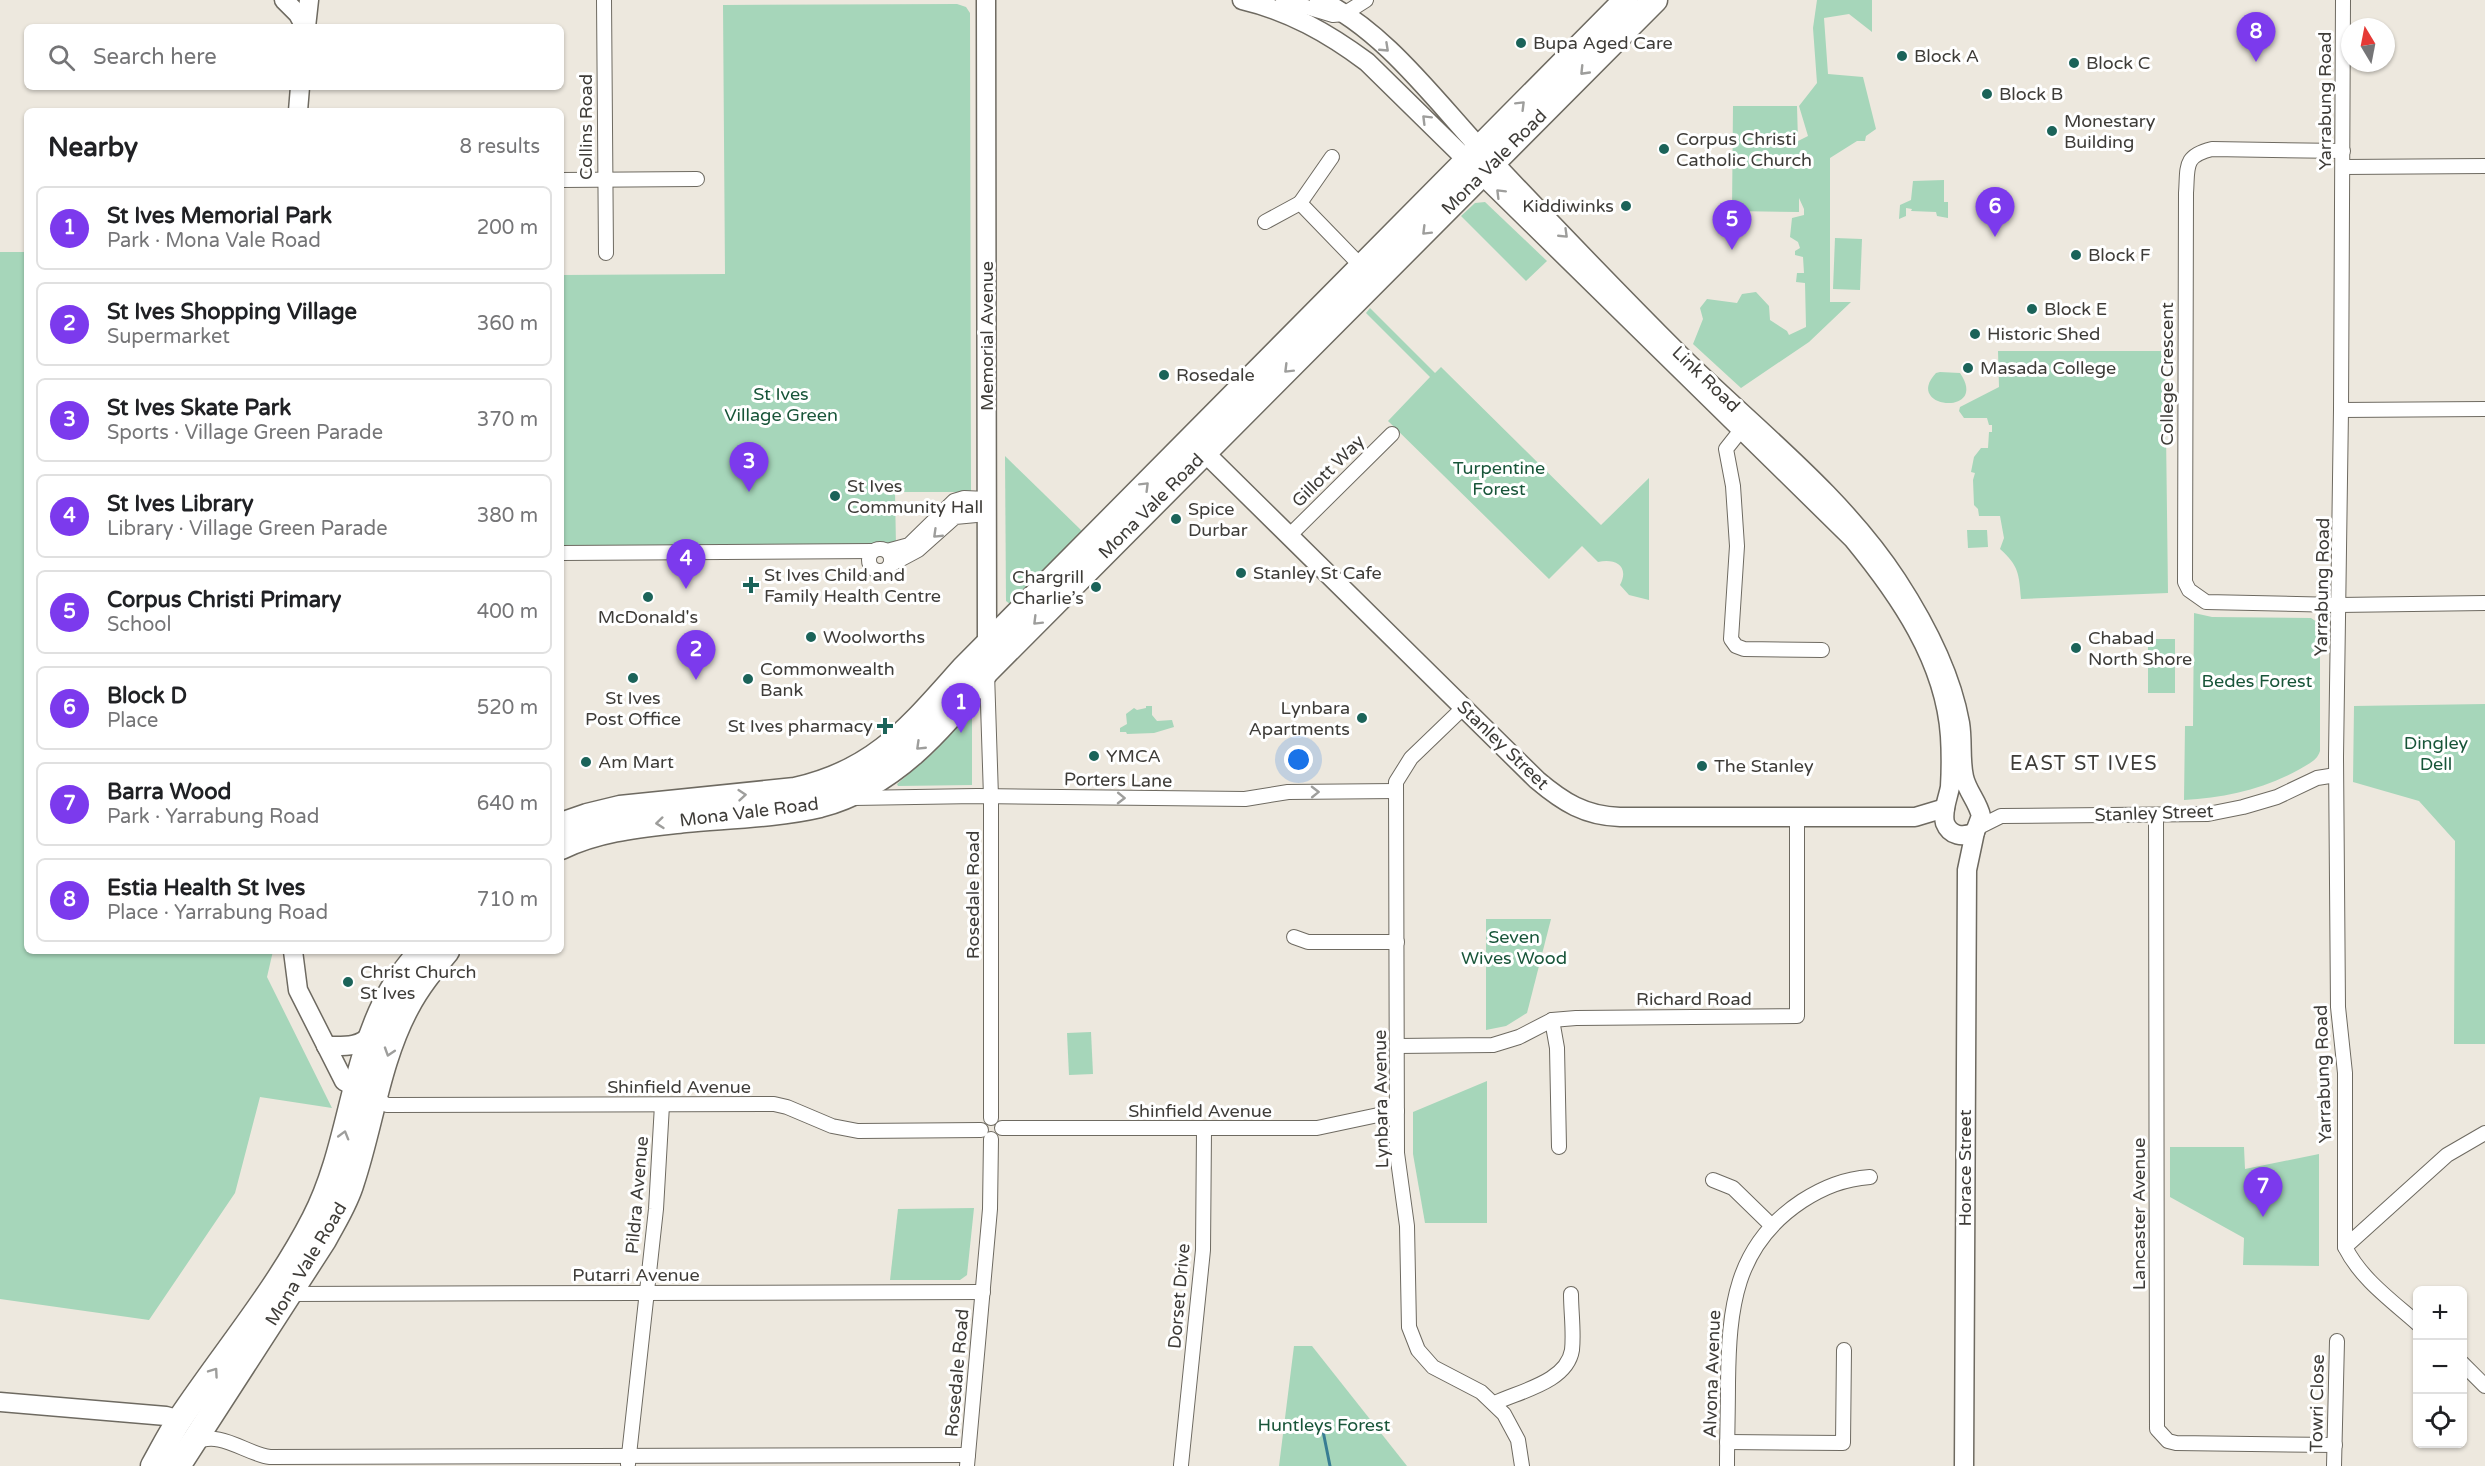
<!DOCTYPE html>
<html lang="en">
<head>
<meta charset="utf-8">
<style>
  body { margin:0; font-family:"Varela Round",sans-serif; background:#f6f6f6; color:#202124 }
  .controls { position:absolute; right:18px; bottom:18px; display:grid; overflow:hidden; border-radius:9px; box-shadow:0 2px 4px #0004 }
  .controls button { width:54px; height:54px; display:grid; place-items:center; padding:0; border:0; border-bottom:2px solid #e0e0e0; background:#fff; color:#202124; font:30px sans-serif }
  .compass { position:absolute; left:2341px; top:18px; width:54px; height:54px; border-radius:50%; background:#fff; box-shadow:0 2px 4px #0004; rotate:350deg }
  .you { position:absolute; left:1299px; top:760px; width:21px; height:21px; margin:-15px; border:4px solid #fff; border-radius:50%; background:#1a73e8; box-shadow:0 0 0 9px #1a73e833 }
  .badge { display:grid; place-items:center; width:39px; height:39px; border-radius:50%; background:#7c3aed; color:#fff; font-size:20px; font-weight:700 }
  .pin { position:absolute; translate:-50% -50px; filter:drop-shadow(0 2px 3px #0008) }
  .pin::after { content:''; position:absolute; top:32px; width:21px; height:18px; background:inherit; clip-path:polygon(0 0,100% 0,50% 100%) }
  .list { margin:0; padding:0; list-style:none }
  h2 { display:flex; justify-content:space-between; align-items:center; height:78px; margin:0; padding:0 24px; font-size:26px }
  h2 small { font-size:20px; font-weight:400; color:#757577 }
  .list li { display:grid; grid-template-columns:39px 1fr auto; gap:18px; align-items:center; box-sizing:border-box; height:84px; margin:0 12px 12px; padding:0 12px; border:2px solid #e0e0e0; border-radius:9px }
  .list b { display:block; font-size:22px; white-space:nowrap }
  .list p { margin:0; font-size:20px; white-space:nowrap; color:#757577 }
  .list em { font-size:20px; font-style:normal; color:#757577 }
  .icon { flex:none; width:33px; height:33px; fill:none; stroke:currentColor; stroke-width:2; stroke-linecap:round; stroke-linejoin:round }
  .map { position:relative; flex:none; width:2485px; height:1466px; overflow:hidden }
  .search { position:absolute; background:#fff; box-shadow:0 2px 4px #0004; left:24px; top:24px; width:540px; height:66px; display:flex; align-items:center; gap:15px; box-sizing:border-box; padding:0 21px; border-radius:9px; color:#757577; font-size:22px }
  .panel { position:absolute; background:#fff; box-shadow:0 2px 4px #0004; left:24px; top:108px; width:540px; height:846px; border-radius:9px }
  .map>svg:first-child { display:block }
  .green { fill:#a6d6ba }
  .lines { fill:none; stroke-linecap:round; stroke-linejoin:round }
  .stream { stroke:#387d93; stroke-width:3 }
  .street-casing { stroke:#6e6a61; stroke-width:16 }
  .secondary-casing { stroke:#6e6a61; stroke-width:21 }
  .highway-casing { stroke:#6e6a61; stroke-width:27 }
  .street { stroke:#fff; stroke-width:14 }
  .secondary { stroke:#fff; stroke-width:18 }
  .highway { stroke:#fff; stroke-width:24 }
  .oneway { stroke:#9e9e9c }
  .poi-dot { fill:#1b6359; stroke:#fff; stroke-width:2 }
  .labels { text-anchor:middle; stroke-width:6; stroke-linejoin:round; paint-order:stroke }
  .poi-label { font-size:18px; fill:#3e3c38; stroke:#fff; text-anchor:start }
  .street-label { font-size:18px; fill:#3e3c38; stroke:#fff }
  .park-label { font-size:18px; fill:#185539; stroke:#fff }
  .neighbourhood-label { font-size:20px; letter-spacing:1.5px; fill:#3e3c38; stroke:#fff }
</style>
</head>
<body>
<div class="map">
<svg width="2485" height="1466" viewBox="0 0 2485 1466">
  <rect width="100%" height="100%" fill="#ede8de"/>
  <g class="green">
    <polygon points="1817,0 1872,0 1872,32 1849,14 1824,18 1828,74 1863,77 1876,129 1866,136 1865,141 1857,141 1830,158 1830,302 1851,302 1809,342 1741,388 1693,344 1703,319 1700,308 1707,299 1737,303 1742,294 1756,292 1769,306 1770,320 1787,331 1789,335 1806,327 1805,283 1796,282 1797,273 1804,273 1803,257 1795,255 1795,251 1800,248 1798,242 1790,237 1792,218 1804,215 1804,209 1799,198 1799,212 1732,211 1733,106 1797,106 1798,141 1808,136 1799,106 1817,83 1813,28"/>
    <polygon points="957,4 966,7 970,13 971,492 895,492 896,546 561,546 561,275 725,274 723,5"/>
    <polygon points="1944,180 1944,202 1948,202 1948,218 1937,216 1936,212 1911,211 1912,209 1906,208 1906,216 1899,219 1900,205 1911,200 1913,181"/>
    <polygon points="1485,202 1547,261 1526,281 1461,216 1475,203"/>
    <polygon points="1835,238 1862,239 1860,290 1833,289"/>
    <polygon points="0,252 27,252 27,951 273,951 267,977 332,1108 260,1097 235,1193 149,1320 0,1299"/>
    <path d="M1370,308L1435,373L1441,367L1601,525L1649,478V600L1629,595L1620,585C1630,566 1615,558 1598,562L1582,546L1549,579L1388,421L1430,377L1366,313Z"/>
    <path d="M1998,351H2165L2168,593L2021,599C2019,574 2019,566 2000,549L2004,538L2000,516H1979L1978,509L1974,505L1973,480L1975,473L1971,472L1974,457L1981,448H1988L1989,432H1992V425H1989L1987,418H1964L1959,411L1960,407L1999,387Z"/>
    <path d="M1940,372L1960,373C1990,417 1902,409 1936,373Z"/>
    <polygon points="1005,456 1082,531 1010,604 1006,601"/>
    <polygon points="1967,530 1987,530 1988,547 1968,548"/>
    <path d="M2194,613L2212,617L2311,618L2320,624V751C2317,761 2308,764 2300,769C2264,789 2225,798 2184,800L2185,726H2193Z"/>
    <rect x="2148" y="639" width="27" height="54"/>
    <polygon points="2485,704 2485,1044 2454,1044 2455,841 2419,801 2353,782 2354,706"/>
    <polygon points="1146,706 1152,706 1152,715 1157,721 1172,720 1174,727 1154,733 1127,734 1126,732 1120,732 1120,728 1127,724 1126,714 1134,708 1137,710 1146,708"/>
    <polygon points="969,713 972,714 972,785 898,786 897,784 933,753"/>
    <polygon points="1486,919 1551,919 1527,1013 1506,1026 1486,1030"/>
    <polygon points="1091,1032 1093,1074 1069,1075 1067,1033"/>
    <polygon points="1487,1081 1487,1223 1425,1223 1413,1154 1413,1112"/>
    <polygon points="2170,1147 2244,1147 2245,1169 2319,1154 2319,1266 2243,1265 2244,1238 2170,1197"/>
    <polygon points="974,1208 967,1275 960,1280 890,1280 898,1209"/>
    <polygon points="1294,1346 1312,1346 1407,1466 1279,1466"/>
  </g>
  <g class="lines">
    <polyline class="stream" points="1321,1421 1330,1466"/>
    <defs>
      <g id="street">
        <polyline points="604,0 606,253"/>
        <polyline points="1283,0 1333,15 1344,14 1366,0"/>
        <path d="M2343,0L2341,410L2336,757L2338,1007L2345,1073V1247C2361,1279 2391,1300 2418,1324"/>
        <path d="M2343,151L2212,149C2183,156 2188,167 2186,193L2185,582L2189,590L2206,602L2339,605L2485,603"/>
        <polyline points="2343,167 2485,166"/>
        <polyline points="561,180 697,179"/>
        <polyline points="1300,203 1332,157"/>
        <polyline points="1265,222 1300,203 1362,267"/>
        <polyline points="2341,410 2485,409"/>
        <polyline points="1741,430 1726,449 1733,486 1737,546 1731,639 1736,646 1744,649 1822,650"/>
        <polyline points="1290,535 1392,434"/>
        <circle cx="880" cy="560" r="11"/>
        <polyline points="887,551 909,545 954,501 964,498 987,499"/>
        <polyline points="561,553 873,551"/>
        <polyline points="890,565 918,550 955,517 987,514"/>
        <polyline points="987,673 991,797 991,1118"/>
        <polyline points="1464,707 1411,758 1396,782 1397,1153 1407,1226 1409,1327 1418,1350 1433,1367 1481,1392 1504,1414 1518,1440 1522,1466"/>
        <polyline points="853,798 977,796 1245,799 1288,792 1396,791"/>
        <polyline points="2156,815 2157,1429 2168,1441 2176,1443 2335,1445"/>
        <polyline points="1977,828 2001,816 2208,814 2243,807 2277,797 2317,778 2336,775"/>
        <polyline points="1294,937 1308,942 1397,942"/>
        <polyline points="1552,1020 1557,1048 1559,1147"/>
        <polyline points="1397,1046 1493,1045 1519,1037 1552,1020 1576,1018 1797,1016 1797,816"/>
        <polyline points="375,1098 387,1105 774,1104 787,1107 832,1126 858,1131 981,1130"/>
        <polyline points="1002,1128 1317,1128 1397,1111"/>
        <polyline points="1713,1180 1733,1188 1771,1225"/>
        <polyline points="2345,1247 2447,1155 2485,1133"/>
        <polyline points="290,1294 983,1292"/>
        <polyline points="2462,1363 2485,1386"/>
        <path d="M1495,1403C1520,1391 1567,1382 1572,1350C1574,1332 1571,1312 1571,1294"/>
        <polyline points="1727,1442 1843,1443 1844,1350"/>
        <path d="M195,1443C219,1429 246,1454 270,1457L968,1455"/>
        <polyline points="628,1464 656,1209 662,1105"/>
        <polyline points="1181,1465 1203,1250 1204,1130"/>
        <polyline points="967,1466 990,1209 991,1139"/>
        <path d="M1727,1466C1727,1438 1728,1411 1728,1383C1729,1309 1734,1246 1802,1201C1824,1187 1844,1179 1870,1177"/>
        <polyline points="2334,1466 2337,1341"/>
      </g>
      <g id="secondary">
        <polyline points="284,0 298,14 305,27"/>
        <polyline points="986,0 987,651"/>
        <path d="M1242,0C1289,11 1328,33 1367,62L1853,539C1899,595 1945,661 1950,736C1951,753 1951,770 1950,787C1948,798 1942,811 1945,823C1950,836 1963,838 1975,832L1981,816C1978,802 1967,791 1964,777C1960,759 1963,741 1960,723C1951,673 1925,623 1897,580C1841,494 1753,427 1680,355C1611,286 1544,216 1477,145C1433,97 1379,26 1319,0"/>
        <polyline points="306,27 309,0"/>
        <polyline points="298,111 300,87"/>
        <path d="M1197,445L1537,780C1563,802 1585,816 1620,817H1915L1945,808"/>
        <polyline points="293,951 298,990 342,1077 344,1081 366,1093"/>
        <path d="M326,1046C344,1046 359,1048 372,1034"/>
        <polyline points="0,1402 166,1416 180,1420"/>
        <polyline points="1964,1466 1967,870 1975,832"/>
      </g>
      <g id="highway">
        <path d="M561,825L587,816L620,808L795,790C876,772 910,728 963,669L1626,0"/>
        <path d="M561,847C600,828 642,825 685,820C729,816 777,815 820,805C892,786 943,728 987,671L1655,0"/>
        <path d="M153,1466C162,1450 170,1434 180,1419C225,1352 277,1291 314,1219C349,1151 351,1072 385,1003C394,984 407,968 421,951"/>
        <path d="M178,1466L324,1240C334,1221 346,1203 352,1182C371,1125 378,1061 407,1007C418,986 432,969 447,951"/>
      </g>
    </defs>
    <use href="#street" class="street-casing"/>
    <use href="#secondary" class="secondary-casing"/>
    <use href="#highway" class="highway-casing"/>
    <use href="#street" class="street"/>
    <use href="#secondary" class="secondary"/>
    <use href="#highway" class="highway"/>
  </g>
  <defs><path id="oneway-chevron" d="M-2-3.5L2.5 0L-2 3.5" fill="none" stroke-width="1.6" stroke-linecap="round" stroke-linejoin="round" transform="scale(1.5)"/></defs>
  <g class="oneway">
    <use href="#oneway-chevron" transform="translate(1385 48) rotate(43)"/>
    <use href="#oneway-chevron" transform="translate(1584 71) rotate(134)"/>
    <use href="#oneway-chevron" transform="translate(1521 105) rotate(-45)"/>
    <use href="#oneway-chevron" transform="translate(1426 119) rotate(-135)"/>
    <use href="#oneway-chevron" transform="translate(1500 193) rotate(-135)"/>
    <use href="#oneway-chevron" transform="translate(1426 231) rotate(135)"/>
    <use href="#oneway-chevron" transform="translate(1564 234) rotate(44)"/>
    <use href="#oneway-chevron" transform="translate(1288 369) rotate(135)"/>
    <use href="#oneway-chevron" transform="translate(1145 486) rotate(-45)"/>
    <use href="#oneway-chevron" transform="translate(937 534) rotate(136)"/>
    <use href="#oneway-chevron" transform="translate(1037 621) rotate(135)"/>
    <use href="#oneway-chevron" transform="translate(920 746) rotate(136)"/>
    <use href="#oneway-chevron" transform="translate(1315 792) rotate(-1)"/>
    <use href="#oneway-chevron" transform="translate(742 795) rotate(-5)"/>
    <use href="#oneway-chevron" transform="translate(1121 798) rotate(1)"/>
    <use href="#oneway-chevron" transform="translate(660 823) rotate(174)"/>
    <use href="#oneway-chevron" transform="translate(389 1052) rotate(108)"/>
    <use href="#oneway-chevron" transform="translate(344 1135) rotate(-74)"/>
    <use href="#oneway-chevron" transform="translate(214 1372) rotate(-55)"/>
  </g>
  <g class="poi-dot">
    <circle cx="1521" cy="43" r="6"/>
    <circle cx="1902" cy="56" r="6"/>
    <circle cx="2074" cy="63" r="6"/>
    <circle cx="1987" cy="94" r="6"/>
    <circle cx="2052" cy="131" r="6"/>
    <circle cx="1664" cy="149" r="6"/>
    <circle cx="1626" cy="206" r="6"/>
    <circle cx="2076" cy="255" r="6"/>
    <circle cx="2032" cy="309" r="6"/>
    <circle cx="1975" cy="334" r="6"/>
    <circle cx="1968" cy="368" r="6"/>
    <circle cx="1164" cy="375" r="6"/>
    <circle cx="835" cy="496" r="6"/>
    <circle cx="1176" cy="519" r="6"/>
    <circle cx="1241" cy="573" r="6"/>
    <path d="M748 576h6v6h6v6h-6v6h-6v-6h-6v-6h6z"/>
    <circle cx="1096" cy="587" r="6"/>
    <circle cx="648" cy="597" r="6"/>
    <circle cx="811" cy="637" r="6"/>
    <circle cx="2076" cy="648" r="6"/>
    <circle cx="633" cy="678" r="6"/>
    <circle cx="748" cy="679" r="6"/>
    <circle cx="1362" cy="718" r="6"/>
    <path d="M882 717h6v6h6v6h-6v6h-6v-6h-6v-6h6z"/>
    <circle cx="1094" cy="756" r="6"/>
    <circle cx="586" cy="762" r="6"/>
    <circle cx="1702" cy="766" r="6"/>
    <circle cx="348" cy="982" r="6"/>
  </g>
  <g class="labels">
    <g class="poi-label">
      <text x="1533" y="49">Bupa Aged Care</text>
      <text x="1914" y="62">Block A</text>
      <text x="2086" y="69">Block C</text>
      <text x="1999" y="100">Block B</text>
      <text x="2064" y="127">Monestary<tspan x="2064" dy="21">Building</tspan></text>
      <text x="1676" y="145">Corpus Christi<tspan x="1676" dy="21">Catholic Church</tspan></text>
      <text x="1614" y="212" text-anchor="end">Kiddiwinks</text>
      <text x="2088" y="261">Block F</text>
      <text x="2044" y="315">Block E</text>
      <text x="1987" y="340">Historic Shed</text>
      <text x="1980" y="374">Masada College</text>
      <text x="1176" y="381">Rosedale</text>
      <text x="847" y="492">St Ives<tspan x="847" dy="21">Community Hall</tspan></text>
      <text x="1188" y="515">Spice<tspan x="1188" dy="21">Durbar</tspan></text>
      <text x="1253" y="579">Stanley St Cafe</text>
      <text x="764" y="581">St Ives Child and<tspan x="764" dy="21">Family Health Centre</tspan></text>
      <text x="1084" y="583" text-anchor="end">Chargrill<tspan x="1084" dy="21">Charlie’s</tspan></text>
      <text x="648" y="623" text-anchor="middle">McDonald's</text>
      <text x="823" y="643">Woolworths</text>
      <text x="2088" y="644">Chabad<tspan x="2088" dy="21">North Shore</tspan></text>
      <text x="760" y="675">Commonwealth<tspan x="760" dy="21">Bank</tspan></text>
      <text x="633" y="704" text-anchor="middle">St Ives<tspan x="633" dy="21">Post Office</tspan></text>
      <text x="1350" y="714" text-anchor="end">Lynbara<tspan x="1350" dy="21">Apartments</tspan></text>
      <text x="873" y="732" text-anchor="end">St Ives pharmacy</text>
      <text x="1106" y="762">YMCA</text>
      <text x="598" y="768">Am Mart</text>
      <text x="1714" y="772">The Stanley</text>
      <text x="360" y="978">Christ Church<tspan x="360" dy="21">St Ives</tspan></text>
    </g>
    <g class="street-label">
      <text transform="translate(2325 101) rotate(-90)" y="6">Yarrabung Road</text>
      <text transform="translate(586 127) rotate(-90)" y="6">Collins Road</text>
      <text transform="translate(1494 162) rotate(-45)" y="6">Mona Vale Road</text>
      <text transform="translate(987 336) rotate(-90)" y="6">Memorial Avenue</text>
      <text transform="translate(2167 374) rotate(-90)" y="6">College Crescent</text>
      <text transform="translate(1706 379) rotate(44)" y="6">Link Road</text>
      <text transform="translate(1328 471) rotate(-45)" y="6">Gillott Way</text>
      <text transform="translate(1151 506) rotate(-45)" y="6">Mona Vale Road</text>
      <text transform="translate(2322 587) rotate(-89)" y="6">Yarrabung Road</text>
      <text transform="translate(1503 745) rotate(44)" y="6">Stanley Street</text>
      <text transform="translate(1118 780) rotate(1)" y="6">Porters Lane</text>
      <text transform="translate(749 812) rotate(-7)" y="6">Mona Vale Road</text>
      <text transform="translate(2154 813) rotate(-2)" y="6">Stanley Street</text>
      <text transform="translate(973 895) rotate(-90)" y="6">Rosedale Road</text>
      <text x="1694" y="1005">Richard Road</text>
      <text transform="translate(2323 1074) rotate(-92)" y="6">Yarrabung Road</text>
      <text x="679" y="1093">Shinfield Avenue</text>
      <text transform="translate(1381 1099) rotate(-91)" y="6">Lynbara Avenue</text>
      <text x="1200" y="1117">Shinfield Avenue</text>
      <text transform="translate(1965 1168) rotate(-90)" y="6">Horace Street</text>
      <text transform="translate(637 1195) rotate(-85)" y="6">Pildra Avenue</text>
      <text transform="translate(2139 1214) rotate(-90)" y="6">Lancaster Avenue</text>
      <text transform="translate(306 1264) rotate(-59)" y="6">Mona Vale Road</text>
      <text x="636" y="1281">Putarri Avenue</text>
      <text transform="translate(1179 1296) rotate(-85)" y="6">Dorset Drive</text>
      <text transform="translate(957 1373) rotate(-85)" y="6">Rosedale Road</text>
      <text transform="translate(1712 1374) rotate(-88)" y="6">Alvona Avenue</text>
      <text transform="translate(2317 1403) rotate(-89)" y="6">Towri Close</text>
    </g>
    <g class="park-label">
      <text x="781" y="400">St Ives<tspan x="781" dy="21">Village Green</tspan></text>
      <text x="1499" y="474">Turpentine<tspan x="1499" dy="21">Forest</tspan></text>
      <text x="2257" y="687">Bedes Forest</text>
      <text x="2436" y="749">Dingley<tspan x="2436" dy="21">Dell</tspan></text>
      <text x="1514" y="943">Seven<tspan x="1514" dy="21">Wives Wood</tspan></text>
      <text x="1324" y="1431">Huntleys Forest</text>
    </g>
    <g class="neighbourhood-label">
      <text x="2084" y="770">EAST ST IVES</text>
    </g>
  </g>
</svg>
<div class="controls">
<button>+</button>
<button>−</button>
<button><svg class="icon" aria-label="locate" viewBox="0 0 24 24"><circle cx="12" cy="12" r="6"/><path d="M12 2v4M12 18v4M2 12h4M18 12h4"/></svg></button>
</div>
<svg class="compass" viewBox="-18 -18 36 36"><path d="M0-13l5 13h-10z" fill="#e53935"/><path d="M0 13l5-13h-10z" fill="#757577"/></svg>
<div class="you"></div>
<div class="pin badge" style="left:961px;top:733px">1</div>
<div class="pin badge" style="left:696px;top:680px">2</div>
<div class="pin badge" style="left:749px;top:492px">3</div>
<div class="pin badge" style="left:686px;top:589px">4</div>
<div class="pin badge" style="left:1732px;top:250px">5</div>
<div class="pin badge" style="left:1995px;top:237px">6</div>
<div class="pin badge" style="left:2263px;top:1217px">7</div>
<div class="pin badge" style="left:2256px;top:62px">8</div>
<div class="search"><svg class="icon" aria-label="search" viewBox="0 0 24 24"><circle cx="10" cy="10" r="6"/><path d="M15 15l6 6"/></svg>Search here</div>
<section class="panel">
<h2>Nearby<small>8 results</small></h2>
<ul class="list">
<li><span class="badge">1</span><div><b>St Ives Memorial Park</b><p>Park · Mona Vale Road</p></div><em>200 m</em></li>
<li><span class="badge">2</span><div><b>St Ives Shopping Village</b><p>Supermarket</p></div><em>360 m</em></li>
<li><span class="badge">3</span><div><b>St Ives Skate Park</b><p>Sports · Village Green Parade</p></div><em>370 m</em></li>
<li><span class="badge">4</span><div><b>St Ives Library</b><p>Library · Village Green Parade</p></div><em>380 m</em></li>
<li><span class="badge">5</span><div><b>Corpus Christi Primary</b><p>School</p></div><em>400 m</em></li>
<li><span class="badge">6</span><div><b>Block D</b><p>Place</p></div><em>520 m</em></li>
<li><span class="badge">7</span><div><b>Barra Wood</b><p>Park · Yarrabung Road</p></div><em>640 m</em></li>
<li><span class="badge">8</span><div><b>Estia Health St Ives</b><p>Place · Yarrabung Road</p></div><em>710 m</em></li>
</ul>
</section>
</div>
</body>
</html>
